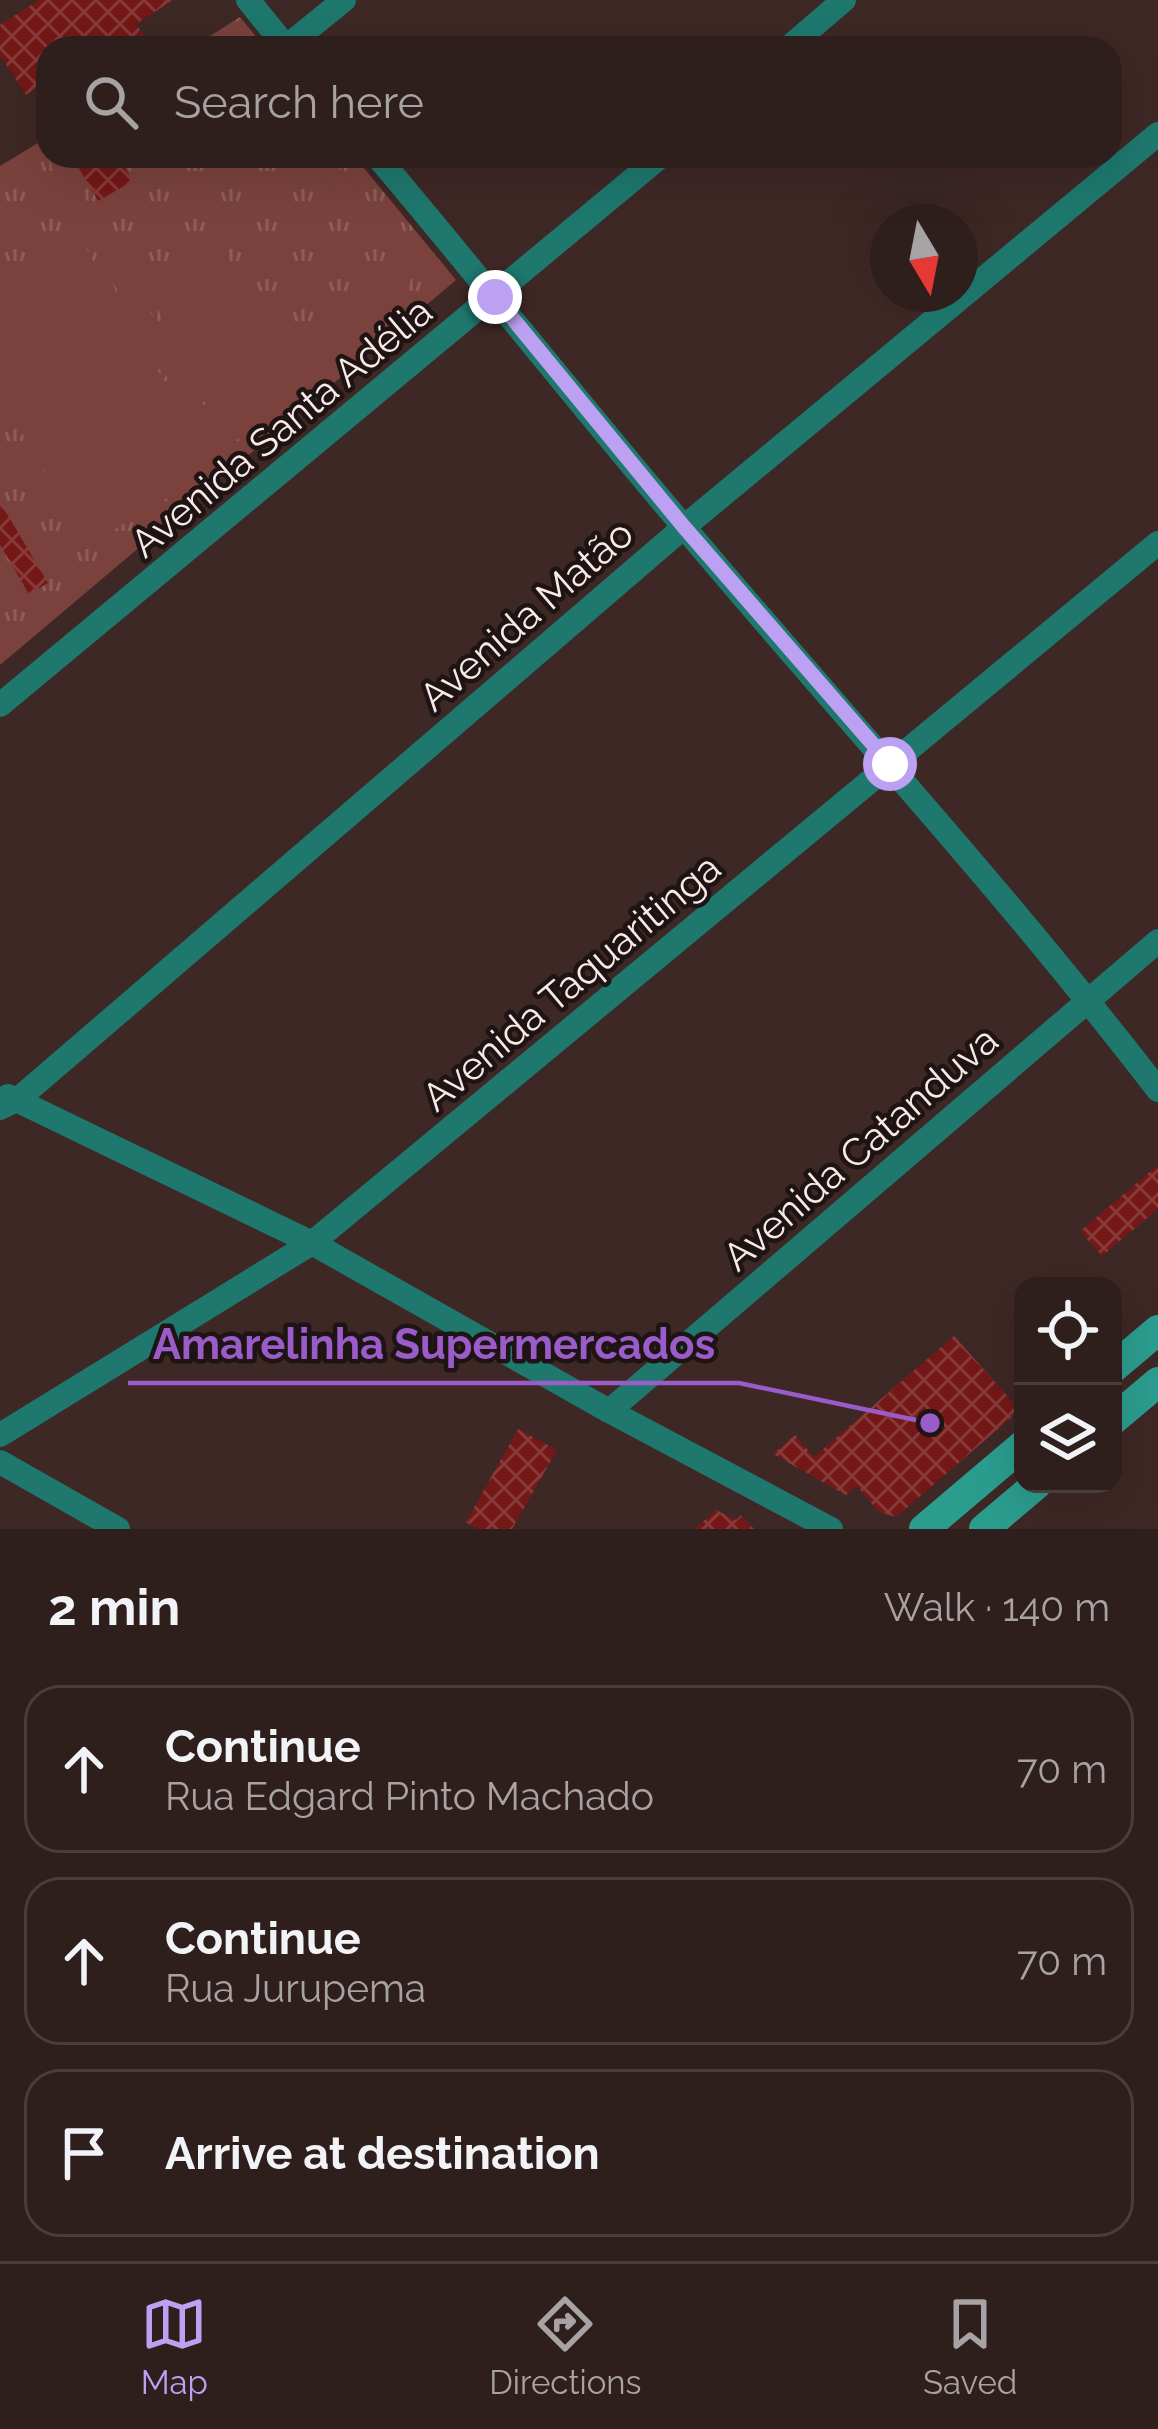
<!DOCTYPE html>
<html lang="en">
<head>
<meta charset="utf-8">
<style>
  body { margin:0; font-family:Raleway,sans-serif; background:#362725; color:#f1f3f6 }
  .controls { position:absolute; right:36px; bottom:36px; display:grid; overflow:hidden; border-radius:24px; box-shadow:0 12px 48px #0002 }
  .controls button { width:108px; height:108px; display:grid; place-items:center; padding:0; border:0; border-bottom:3px solid #493c3b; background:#2e1e1c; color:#f1f3f6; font:60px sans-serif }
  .compass { position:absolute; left:870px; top:204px; width:108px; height:108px; border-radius:50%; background:#2e1e1c; box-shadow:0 12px 48px #0002; rotate:170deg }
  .stop { position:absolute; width:36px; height:36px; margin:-27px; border:9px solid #bca0f2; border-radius:50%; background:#fff }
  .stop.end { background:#bca0f2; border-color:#fff; box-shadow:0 3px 12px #0008 }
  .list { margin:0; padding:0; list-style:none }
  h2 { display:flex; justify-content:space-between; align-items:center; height:156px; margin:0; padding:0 48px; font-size:51px }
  h2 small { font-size:39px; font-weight:400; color:#a7a2a3 }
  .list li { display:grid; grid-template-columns:78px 1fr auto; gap:36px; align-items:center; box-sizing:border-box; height:168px; margin:0 24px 24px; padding:0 24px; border:3px solid #493c3b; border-radius:36px }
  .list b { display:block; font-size:45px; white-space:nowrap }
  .list p { margin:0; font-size:39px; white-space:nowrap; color:#a7a2a3 }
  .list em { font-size:39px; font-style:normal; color:#a7a2a3 }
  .icon { flex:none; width:66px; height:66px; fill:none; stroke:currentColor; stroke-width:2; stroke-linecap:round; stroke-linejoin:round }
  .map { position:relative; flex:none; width:1158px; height:1529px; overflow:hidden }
  .search { position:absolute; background:#2e1e1c; box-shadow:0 12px 48px #0002; left:36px; right:36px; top:36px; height:132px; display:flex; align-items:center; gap:30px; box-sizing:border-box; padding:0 42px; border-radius:36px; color:#a7a2a3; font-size:45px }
  .sheet { height:732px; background:#2e1e1c }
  nav { display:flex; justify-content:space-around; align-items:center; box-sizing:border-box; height:168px; border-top:3px solid #493c3b; background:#2e1e1c; font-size:33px; color:#a7a2a3 }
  nav a { display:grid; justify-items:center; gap:6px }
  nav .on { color:#bca0f2 }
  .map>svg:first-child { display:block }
  .park { fill:url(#park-tufts) }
  .garden { fill:#7b423d }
  .building { fill:url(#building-cross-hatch) }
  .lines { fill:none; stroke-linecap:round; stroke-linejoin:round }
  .minor { stroke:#1e786e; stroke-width:24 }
  .secondary { stroke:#2b9d8f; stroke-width:30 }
  .route { stroke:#bca0f2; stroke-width:15 }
  .labels { text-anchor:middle; stroke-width:9; stroke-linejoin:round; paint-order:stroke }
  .street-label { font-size:39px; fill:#f9eae8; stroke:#1e1413 }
  .leader { fill:none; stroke:#9a5cc9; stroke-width:4.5 }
  .callout-dot { fill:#9a5cc9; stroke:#1e1413; stroke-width:4.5 }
  .callout-label { font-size:42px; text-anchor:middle; font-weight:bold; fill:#9a5cc9; stroke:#1e1413; stroke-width:9; stroke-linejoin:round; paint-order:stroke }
</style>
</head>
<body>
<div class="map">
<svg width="1158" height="1529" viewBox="0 0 1158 1529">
  <defs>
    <pattern id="park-tufts" width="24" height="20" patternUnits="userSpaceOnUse" patternTransform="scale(3)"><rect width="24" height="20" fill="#7b423d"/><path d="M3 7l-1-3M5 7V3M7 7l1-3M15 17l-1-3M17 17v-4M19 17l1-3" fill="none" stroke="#8e5d59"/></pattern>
    <pattern id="building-cross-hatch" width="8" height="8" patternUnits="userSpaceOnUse" patternTransform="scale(3)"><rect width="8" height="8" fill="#731817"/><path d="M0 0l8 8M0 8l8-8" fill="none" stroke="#883a39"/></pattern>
  </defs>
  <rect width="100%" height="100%" fill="#3e2826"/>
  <g class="park">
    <polygon points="240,17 265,48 191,48"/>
    <polygon points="48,137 48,156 354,156 456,280 0,665 0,166"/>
  </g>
  <g class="garden">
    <path d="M49,156H68L71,173L211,418L218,423L236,420L387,293L393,273L389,257L306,156H329L404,248C414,267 413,286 401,305L247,435C228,445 212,444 197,430L55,181Z"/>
    <polygon points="84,245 216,469 88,545 0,396 0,294"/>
    <polygon points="223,251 290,365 216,408 149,295"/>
  </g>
  <g class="building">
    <polygon points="39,0 173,0 136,24 146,39 132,48 48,48 48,81 26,95 0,55 0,25"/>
    <polygon points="93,156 118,156 133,181 98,201 77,165"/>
    <polygon points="0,502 48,583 29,594 0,545"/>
    <polygon points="1158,1165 1158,1209 1102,1256 1080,1231"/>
    <polygon points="954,1336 1020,1410 896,1517 879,1512 857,1486 846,1495 773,1454 795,1435 814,1457"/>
    <polygon points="518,1429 557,1450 512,1529 478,1529 466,1522"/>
    <polygon points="716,1510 736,1520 741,1515 754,1529 695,1529"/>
  </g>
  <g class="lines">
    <g class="minor">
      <polyline points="248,0 287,48"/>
      <polyline points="286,47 344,0"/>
      <polyline points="788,48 844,0"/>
      <path d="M377,156C481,279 580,405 684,527C842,715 1008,895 1158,1090"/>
      <polyline points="0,705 661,156"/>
      <polyline points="8,1096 312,1243 609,1411 831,1529"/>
      <polyline points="0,1108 17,1100 684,527 1158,134"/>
      <polyline points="609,1411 1158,941"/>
      <polyline points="0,1435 312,1243 1158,543"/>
      <polyline points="0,1462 118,1529"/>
    </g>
    <g class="secondary">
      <polyline points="1113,1368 1158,1330"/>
      <polyline points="1113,1420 1158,1382"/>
      <polyline points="924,1529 1023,1445"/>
      <polyline points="984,1529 1037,1484"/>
    </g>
  </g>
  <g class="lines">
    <polyline class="route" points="495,297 684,527 890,764"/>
  </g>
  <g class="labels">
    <g class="street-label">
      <text transform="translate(281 427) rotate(-40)" y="14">Avenida Santa Adélia</text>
      <text transform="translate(526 615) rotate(-41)" y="14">Avenida Matão</text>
      <text transform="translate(571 982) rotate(-40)" y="14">Avenida Taquaritinga</text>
      <text transform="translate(860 1148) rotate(-41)" y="14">Avenida Catanduva</text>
    </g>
  </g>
  <path class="leader" d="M930 1423L739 1383H128"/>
  <circle class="callout-dot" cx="930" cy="1423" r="12"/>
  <g class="callout-label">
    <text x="434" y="1359">Amarelinha Supermercados</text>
  </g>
</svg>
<div class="controls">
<button><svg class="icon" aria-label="locate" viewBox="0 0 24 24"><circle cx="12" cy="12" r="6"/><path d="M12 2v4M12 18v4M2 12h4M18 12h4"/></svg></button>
<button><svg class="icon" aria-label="layers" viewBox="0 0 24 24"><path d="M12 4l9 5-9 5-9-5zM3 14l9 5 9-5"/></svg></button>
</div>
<svg class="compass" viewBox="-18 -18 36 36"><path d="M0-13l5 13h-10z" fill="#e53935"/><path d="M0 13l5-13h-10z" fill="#a7a2a3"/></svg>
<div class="stop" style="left:890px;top:764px"></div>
<div class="stop end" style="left:495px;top:297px"></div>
<div class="search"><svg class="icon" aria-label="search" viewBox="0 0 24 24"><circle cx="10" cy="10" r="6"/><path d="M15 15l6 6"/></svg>Search here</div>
</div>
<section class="sheet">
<h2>2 min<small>Walk · 140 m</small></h2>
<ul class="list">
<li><svg class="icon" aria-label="ahead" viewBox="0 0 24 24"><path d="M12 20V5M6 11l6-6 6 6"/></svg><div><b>Continue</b><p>Rua Edgard Pinto Machado</p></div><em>70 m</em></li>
<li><svg class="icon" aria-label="ahead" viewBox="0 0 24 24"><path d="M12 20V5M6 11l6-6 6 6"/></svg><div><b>Continue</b><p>Rua Jurupema</p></div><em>70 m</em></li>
<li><svg class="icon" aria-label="arrive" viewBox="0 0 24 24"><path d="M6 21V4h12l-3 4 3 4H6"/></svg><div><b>Arrive at destination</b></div></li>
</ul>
</section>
<nav>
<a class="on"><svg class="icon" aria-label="map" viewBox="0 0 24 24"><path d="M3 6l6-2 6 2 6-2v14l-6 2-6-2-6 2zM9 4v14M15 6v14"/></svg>Map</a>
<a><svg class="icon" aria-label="directions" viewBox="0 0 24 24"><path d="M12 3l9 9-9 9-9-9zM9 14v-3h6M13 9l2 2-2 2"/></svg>Directions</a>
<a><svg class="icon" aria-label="saved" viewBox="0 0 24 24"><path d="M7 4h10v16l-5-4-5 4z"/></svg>Saved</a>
</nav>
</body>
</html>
